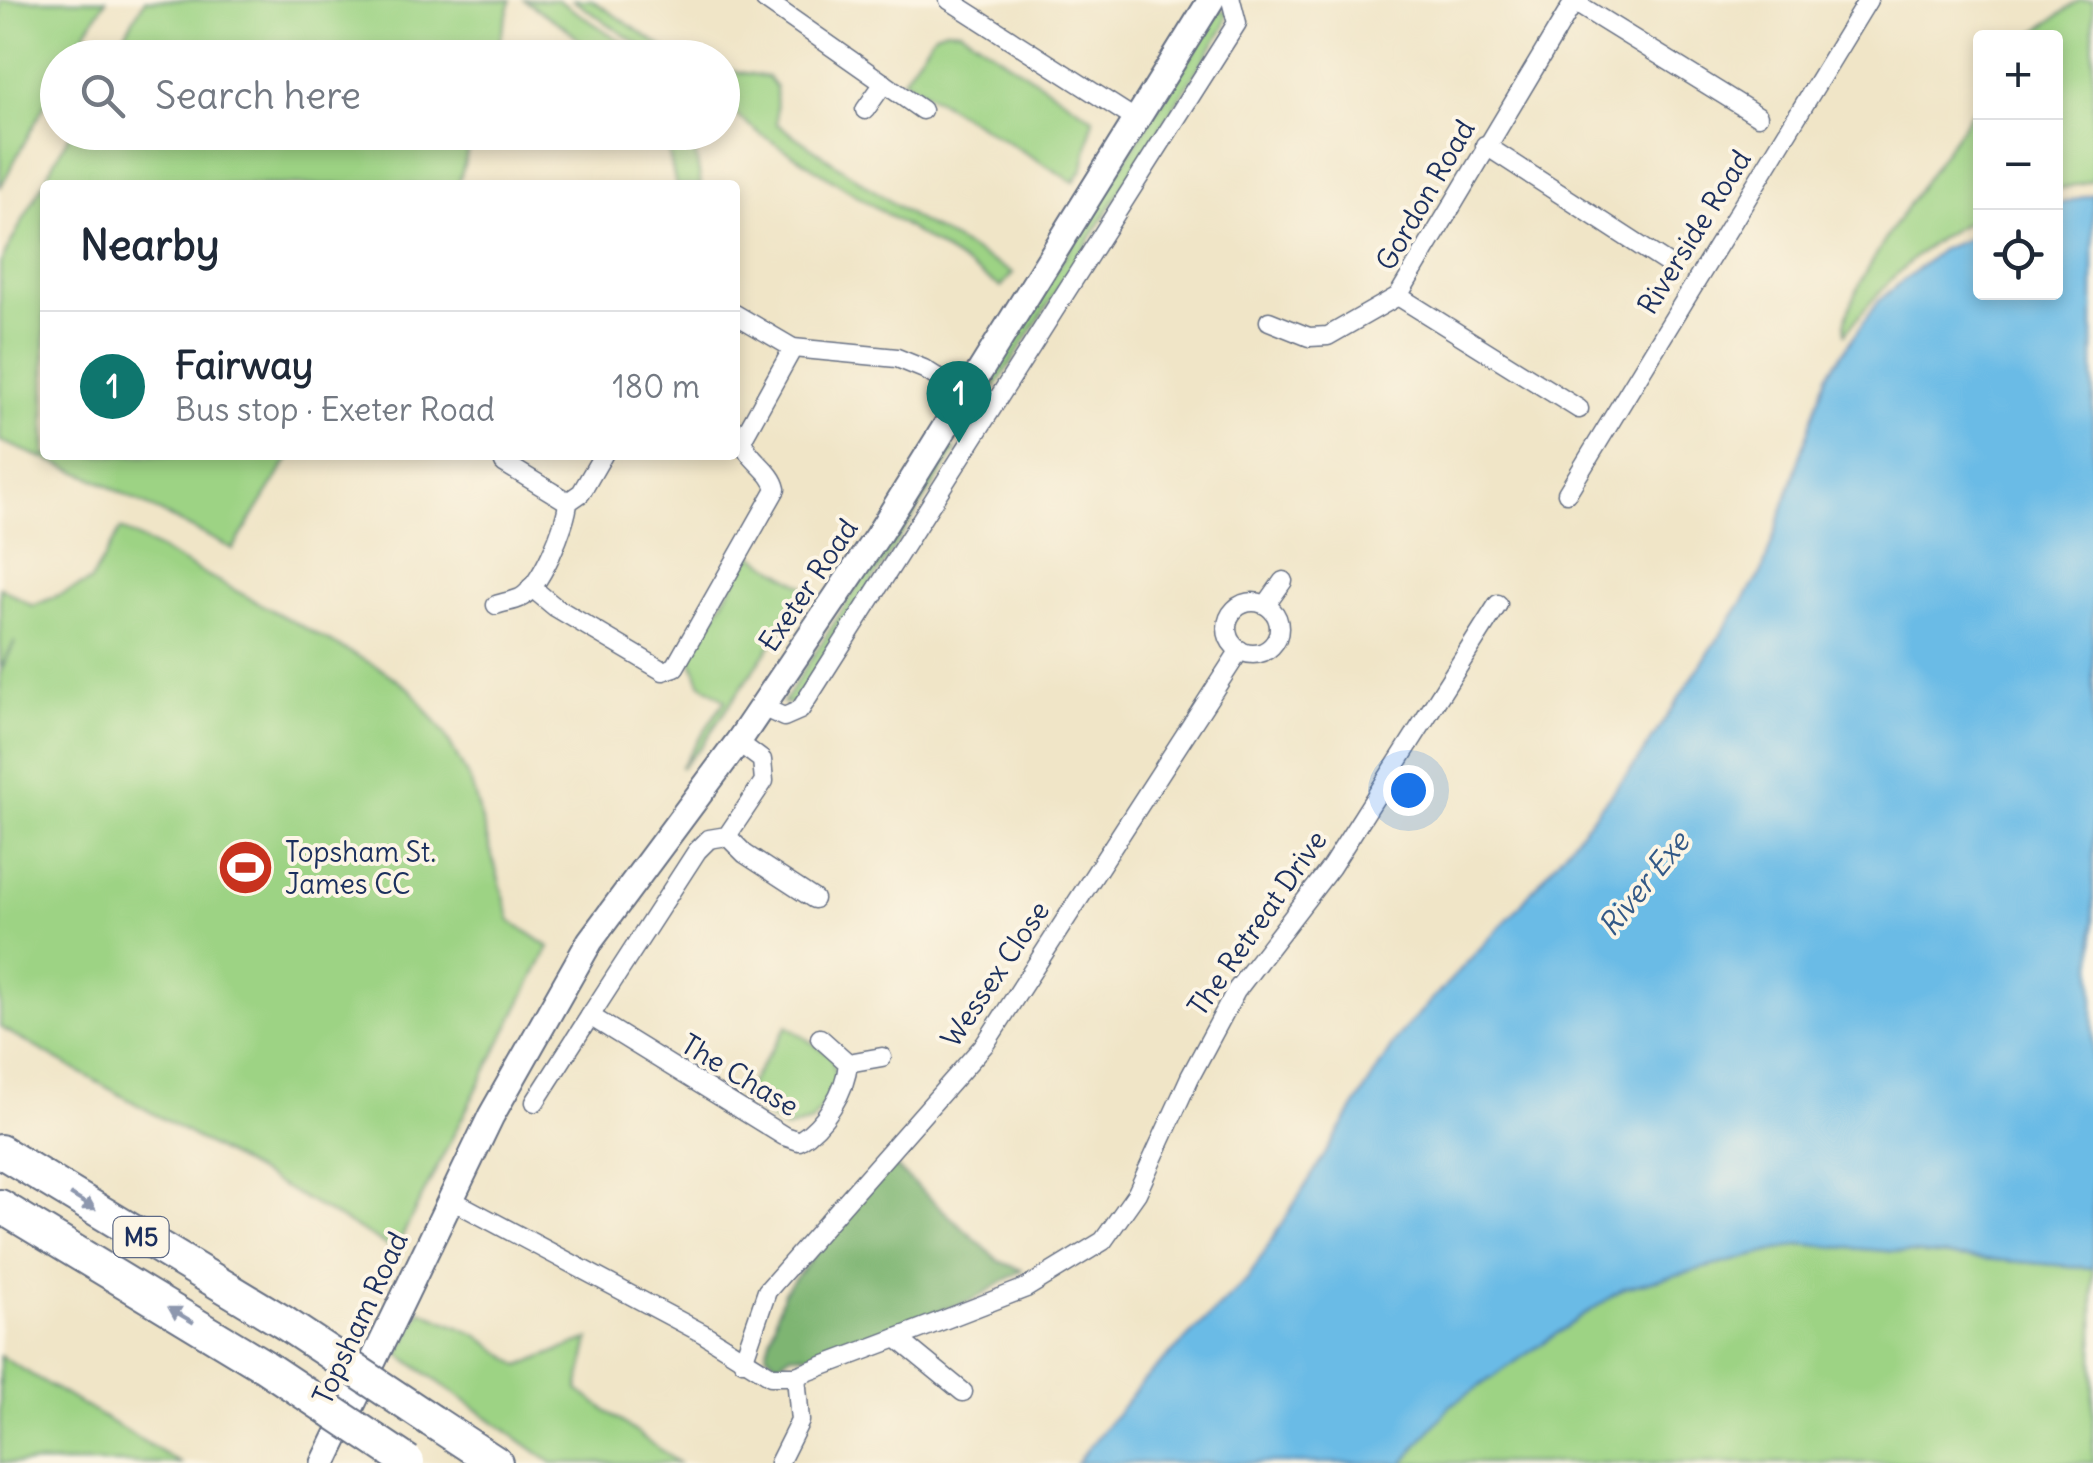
<!DOCTYPE html>
<html lang="en">
<head>
<meta charset="utf-8">
<style>
  body { margin:0; font-family:Delius,sans-serif; background:#f2f2f3; color:#1f2937 }
  .controls { position:absolute; right:30px; top:30px; display:grid; overflow:hidden; border-radius:10px; box-shadow:0 5px 15px #0003 }
  .controls button { width:90px; height:90px; display:grid; place-items:center; padding:0; border:0; border-bottom:2px solid #e0e1e3; background:#fff; color:#1f2937; font:50px sans-serif }
  .you { position:absolute; left:1408px; top:790px; width:35px; height:35px; margin:-25px; border:8px solid #fff; border-radius:50%; background:#1a73e8; box-shadow:0 0 0 15px #1a73e833 }
  .badge { display:grid; place-items:center; width:65px; height:65px; border-radius:50%; background:#0f766e; color:#fff; font-size:32px; font-weight:700 }
  .pin { position:absolute; translate:-50% -82px; filter:drop-shadow(0 2px 5px #0008) }
  .pin::after { content:''; position:absolute; top:52px; width:35px; height:30px; background:inherit; clip-path:polygon(0 0,100% 0,50% 100%) }
  .list { margin:0; padding:0; list-style:none }
  h2 { display:flex; justify-content:space-between; align-items:center; height:130px; margin:0; padding:0 40px; font-size:42px }
  h2 small { font-size:32px; font-weight:400; color:#747a83 }
  .list li { display:grid; grid-template-columns:65px 1fr auto; gap:30px; align-items:center; box-sizing:border-box; height:150px; padding:0 40px; border-top:2px solid #e0e1e3 }
  .list b { display:block; font-size:38px; white-space:nowrap }
  .list p { margin:0; font-size:32px; white-space:nowrap; color:#747a83 }
  .list em { font-size:32px; font-style:normal; color:#747a83 }
  .icon { flex:none; width:55px; height:55px; fill:none; stroke:currentColor; stroke-width:2; stroke-linecap:round; stroke-linejoin:round }
  .map { position:relative; flex:none; width:2093px; height:1463px; overflow:hidden }
  .search { position:absolute; background:#fff; box-shadow:0 5px 15px #0003; left:40px; top:40px; width:700px; height:110px; display:flex; align-items:center; gap:25px; box-sizing:border-box; padding:0 35px; border-radius:55px; color:#747a83; font-size:38px }
  .panel { position:absolute; background:#fff; box-shadow:0 5px 15px #0003; left:40px; top:180px; width:700px; height:280px; border-radius:10px }
  .map>svg:first-child { display:block }
  .green { fill:#9dd384; stroke:#5c8171; stroke-width:2.5 }
  .forest { fill:#7eb572; stroke:#4c7268; stroke-width:2.5 }
  .water { fill:#6bbbe6; stroke:#4375a2; stroke-width:2.5 }
  .lines { fill:none; stroke-linecap:round; stroke-linejoin:round }
  .street-casing { stroke:#666f83; stroke-width:21 }
  .secondary-casing { stroke:#666f83; stroke-width:29 }
  .highway-casing { stroke:#666f83; stroke-width:36 }
  .street { stroke:#fff; stroke-width:18 }
  .secondary { stroke:#fff; stroke-width:25 }
  .highway { stroke:#fff; stroke-width:32 }
  .highway-bridge-casing { stroke:#666f83; stroke-width:36; stroke-linecap:butt }
  .highway-bridge { stroke:#fff; stroke-width:32 }
  .oneway { fill:#8d97ae }
  .labels { text-anchor:middle; stroke-width:8; stroke-linejoin:round; paint-order:stroke }
  .shield { fill:#fcf5e5; stroke:#5e6a86; stroke-width:2.5 }
  .shield-label { font-size:25px; font-weight:bold; fill:#1b2f5e }
  .street-label { font-size:28px; fill:#1b2f5e; stroke:#fcf5e5 }
  .poi-label { font-size:28px; fill:#1b2f5e; stroke:#fcf5e5; text-anchor:start }
  .water-label { font-size:30px; font-style:italic; fill:#335987; stroke:#fcf5e5 }
</style>
</head>
<body>
<div class="map">
<svg width="2093" height="1463" viewBox="0 0 2093 1463">
  <rect width="100%" height="100%" fill="#fcf5e5"/>
  <filter id="ink" filterUnits="userSpaceOnUse"><feTurbulence type="fractalNoise" baseFrequency=".01" numOctaves="2"/><feDisplacementMap in="SourceGraphic" scale="20" xChannelSelector="R" yChannelSelector="G"/><feConvolveMatrix kernelMatrix="1 2 1 2 8 2 1 2 1" color-interpolation-filters="sRGB"/></filter>
  <filter id="wash" filterUnits="userSpaceOnUse"><feTurbulence type="fractalNoise" baseFrequency=".0048" numOctaves="4" result="noise"/><feDisplacementMap in="SourceGraphic" scale="40" xChannelSelector="R" yChannelSelector="G"/><feGaussianBlur stdDeviation="2.25" result="paint"/><feColorMatrix in="noise" values="0 0 0 0 0 0 0 0 0 0 0 0 0 0 0 0 0 1.4 0 .05"/><feComposite in="paint" operator="in"/></filter>
  <g filter="url(#wash)">
    <rect width="100%" height="100%" fill="#f0e5c7"/>
    <g class="green">
      <polygon points="0,0 106,0 70,57 58,58 57,82 0,188"/>
      <polygon points="145,0 511,0 495,57 111,57"/>
      <polygon points="524,0 558,0 645,57 598,57 566,28"/>
      <polygon points="573,0 592,0 677,57 657,57"/>
      <polygon points="2080,0 2093,0 2093,180 2056,190 2056,38 2029,37"/>
      <polygon points="1219,11 1228,12 1224,28 993,391 994,369"/>
      <polygon points="946,29 960,30 1093,118 1083,168 1074,182 903,79 935,33"/>
      <polygon points="722,69 768,77 776,87 777,124 913,217 1013,273 1001,287 759,133 723,105"/>
      <path d="M1980,101V217C1925,238 1880,288 1845,334C1837,294 1953,142 1980,101Z"/>
      <polygon points="70,133 473,133 458,185 45,185 45,455 291,455 233,549 90,477 0,441 0,263"/>
      <polygon points="664,133 692,133 701,185 676,185"/>
      <polygon points="947,447 956,450 794,704 783,703"/>
      <polygon points="121,529 383,670 411,690 444,733 471,783 511,921 549,947 395,1250 0,1027 0,673 15,641 0,669 0,587 33,606 90,582"/>
      <polygon points="751,554 809,590 699,749 680,768 725,700 700,683 690,656"/>
      <polygon points="787,1026 832,1056 837,1083 812,1122 785,1129 740,1099"/>
      <polygon points="1801,1244 2093,1268 2093,1463 1403,1463 1450,1406 1624,1288"/>
      <polygon points="421,1311 477,1335 520,1366 589,1339 578,1390 678,1463 552,1463 399,1354"/>
      <polygon points="0,1356 180,1463 0,1463"/>
    </g>
    <polygon class="forest" points="890,1162 999,1261 1022,1270 973,1300 814,1354 791,1354 778,1364 766,1353 783,1293"/>
    <polygon class="water" points="2093,194 2093,1268 1801,1244 1624,1288 1450,1406 1403,1463 1076,1463 1144,1380 1247,1280 1399,1035 1518,908 1637,762 1762,572 1827,375 1878,301 1942,249 1980,234 1980,292 2056,292 2056,205"/>
  </g>
  <g filter="url(#ink)">
    <g class="lines">
      <defs>
        <g id="street">
          <polyline points="765,0 922,110"/>
          <polyline points="949,0 1138,121"/>
          <polyline points="1574,2 1758,116"/>
          <polyline points="865,110 884,83"/>
          <polyline points="1485,145 1665,262"/>
          <polyline points="1398,296 1579,409"/>
          <polyline points="735,314 793,348 897,358 924,369 968,397"/>
          <polyline points="1269,321 1309,337 1328,336 1398,296 1575,0"/>
          <polyline points="504,463 568,502"/>
          <polyline points="1567,493 1868,0"/>
          <path d="M531,587L555,607L663,671L675,667L776,489C772,470 749,461 742,440L793,348"/>
          <circle cx="1253" cy="628" r="26"/>
          <path d="M496,605C504,602 514,601 520,598C540,589 567,523 568,502L581,493L603,455"/>
          <polyline points="1266,605 1283,581"/>
          <polyline points="762,707 784,717 800,710 1237,23 1231,0"/>
          <path d="M738,742L762,760L764,781L727,836L709,839L697,851L590,1016L784,1136L799,1141C824,1126 846,1091 848,1063L820,1038"/>
          <polyline points="727,836 745,854 814,899"/>
          <polyline points="848,1063 882,1057"/>
          <polyline points="535,1102 590,1016"/>
          <polyline points="450,1199 704,1334 771,1376 796,1376 897,1338 963,1392"/>
          <polyline points="897,1338 1026,1288 1103,1241 1137,1193 1190,1077 1236,991 1331,867 1498,604"/>
          <polyline points="743,1361 767,1291 985,1044 1240,650"/>
          <polyline points="779,1463 800,1421 796,1376"/>
        </g>
        <polyline id="secondary" points="324,1463 491,1116 590,941 738,742 878,535 1211,0"/>
        <g id="highway">
          <polyline points="0,1151 283,1322"/>
          <polyline points="0,1206 264,1366"/>
          <polyline points="432,1421 496,1463"/>
        </g>
      </defs>
      <use href="#street" class="street-casing"/>
      <use href="#secondary" class="secondary-casing"/>
      <use href="#highway" class="highway-casing"/>
      <use href="#street" class="street"/>
      <use href="#secondary" class="secondary"/>
      <use href="#highway" class="highway"/>
      <defs>
        <g id="highway-bridge">
          <polyline points="283,1322 432,1421"/>
          <polyline points="264,1366 408,1462"/>
        </g>
      </defs>
      <use href="#highway-bridge" class="highway-bridge-casing"/>
      <use href="#highway-bridge" class="highway-bridge"/>
    </g>
    <defs><path id="oneway-solid" d="M-6-.8H1V-3.2L6.5 0L1 3.2V.8H-6Z" transform="scale(2.5)"/></defs>
    <g class="oneway">
      <use href="#oneway-solid" transform="translate(83 1202) rotate(31)"/>
      <use href="#oneway-solid" transform="translate(181 1315) rotate(-149)"/>
    </g>
  </g>
  <defs>
    <symbol id="stadium-disc" viewBox="-11 -11 22 22"><circle r="9.5" fill="#c8321e" stroke="#fcf5e5"/><path d="M0-5a6.5 5 0 1 0 0 10a6.5 5 0 1 0 0-10ZM-3.5-1.8h7v3.6h-7Z" fill="#fff"/></symbol>
  </defs>
  <g fill-rule="evenodd">
    <use href="#stadium-disc" x="214" y="836" width="63" height="63"/>
  </g>
  <g class="labels">
    <rect class="shield" x="113.5" y="1217" width="55" height="40" rx="8"/>
    <g class="shield-label">
      <text x="141" y="1246">M5</text>
    </g>
    <g class="street-label">
      <text transform="translate(1425 195) rotate(-60)" y="10">Gordon Road</text>
      <text transform="translate(1694 232) rotate(-58)" y="10">Riverside Road</text>
      <text transform="translate(808 585) rotate(-56)" y="10">Exeter Road</text>
      <text transform="translate(1257 923) rotate(-55)" y="10">The Retreat Drive</text>
      <text transform="translate(995 974) rotate(-56)" y="10">Wessex Close</text>
      <text transform="translate(740 1075) rotate(31)" y="10">The Chase</text>
      <text transform="translate(360 1318) rotate(-65)" y="10">Topsham Road</text>
    </g>
    <g class="poi-label">
      <text x="285" y="862">Topsham St.<tspan x="285" dy="32">James CC</tspan></text>
    </g>
    <g class="water-label">
      <text transform="translate(1644 884) rotate(-51)" y="10">River Exe</text>
    </g>
  </g>
</svg>
<div class="controls">
<button>+</button>
<button>−</button>
<button><svg class="icon" aria-label="locate" viewBox="0 0 24 24"><circle cx="12" cy="12" r="6"/><path d="M12 2v4M12 18v4M2 12h4M18 12h4"/></svg></button>
</div>
<div class="you"></div>
<div class="pin badge" style="left:959px;top:443px">1</div>
<div class="search"><svg class="icon" aria-label="search" viewBox="0 0 24 24"><circle cx="10" cy="10" r="6"/><path d="M15 15l6 6"/></svg>Search here</div>
<section class="panel">
<h2>Nearby<small></small></h2>
<ul class="list">
<li><span class="badge">1</span><div><b>Fairway</b><p>Bus stop · Exeter Road</p></div><em>180 m</em></li>
</ul>
</section>
</div>
</body>
</html>
